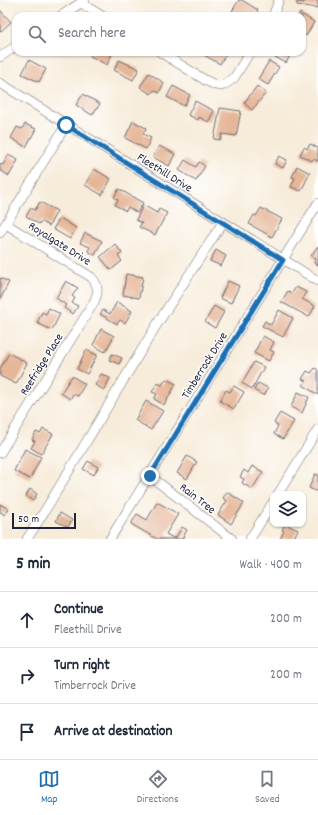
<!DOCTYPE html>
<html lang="en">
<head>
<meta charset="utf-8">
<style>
  body { margin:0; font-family:Dekko,sans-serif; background:#f6f6f7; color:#1f2937 }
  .controls { position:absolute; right:12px; bottom:12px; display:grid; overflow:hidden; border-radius:8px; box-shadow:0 1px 3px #0004 }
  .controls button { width:36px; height:36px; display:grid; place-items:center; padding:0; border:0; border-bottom:1px solid #e0e1e3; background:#fff; color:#1f2937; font:20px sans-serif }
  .scale { position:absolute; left:12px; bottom:10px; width:64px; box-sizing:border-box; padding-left:4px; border:2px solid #22223b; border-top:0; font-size:11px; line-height:14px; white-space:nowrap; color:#22223b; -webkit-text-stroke:3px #fff; paint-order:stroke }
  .stop { position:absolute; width:12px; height:12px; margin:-9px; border:3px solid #1f6fb2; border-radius:50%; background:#fff }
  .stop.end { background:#1f6fb2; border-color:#fff; box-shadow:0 1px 4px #0008 }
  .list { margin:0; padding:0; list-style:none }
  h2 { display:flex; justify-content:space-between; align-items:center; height:52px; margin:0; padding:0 16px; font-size:17px }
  h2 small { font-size:13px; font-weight:400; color:#747a83 }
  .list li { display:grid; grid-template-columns:26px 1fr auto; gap:12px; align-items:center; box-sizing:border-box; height:56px; padding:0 16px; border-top:1px solid #e0e1e3 }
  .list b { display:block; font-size:15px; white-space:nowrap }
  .list p { margin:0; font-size:13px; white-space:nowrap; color:#747a83 }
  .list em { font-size:13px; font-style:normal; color:#747a83 }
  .icon { flex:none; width:22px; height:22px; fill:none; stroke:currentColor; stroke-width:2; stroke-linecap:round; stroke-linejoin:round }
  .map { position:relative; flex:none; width:318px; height:539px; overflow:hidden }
  .search { position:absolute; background:#fff; box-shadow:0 1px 3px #0004; left:12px; right:12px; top:12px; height:44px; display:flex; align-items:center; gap:10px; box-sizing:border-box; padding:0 14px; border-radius:12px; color:#747a83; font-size:15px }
  .sheet { height:220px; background:#fff }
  nav { display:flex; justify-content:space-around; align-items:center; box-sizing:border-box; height:56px; border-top:1px solid #e0e1e3; background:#fff; font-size:11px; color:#747a83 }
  nav a { display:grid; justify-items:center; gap:2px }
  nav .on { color:#1f6fb2 }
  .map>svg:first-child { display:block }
  .building { fill:#e6b698 }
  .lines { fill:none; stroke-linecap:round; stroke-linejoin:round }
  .minor-casing { stroke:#6d6973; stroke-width:10 }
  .minor { stroke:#fff; stroke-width:9 }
  .route { stroke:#1f6fb2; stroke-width:5 }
  .labels { text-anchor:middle; stroke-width:3; stroke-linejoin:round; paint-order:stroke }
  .street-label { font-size:12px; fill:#22223b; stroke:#fff }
</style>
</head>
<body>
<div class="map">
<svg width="318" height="539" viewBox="0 0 318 539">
  <rect width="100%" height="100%" fill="#fff"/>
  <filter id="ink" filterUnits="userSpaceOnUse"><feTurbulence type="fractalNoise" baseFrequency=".025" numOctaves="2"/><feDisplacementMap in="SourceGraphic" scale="8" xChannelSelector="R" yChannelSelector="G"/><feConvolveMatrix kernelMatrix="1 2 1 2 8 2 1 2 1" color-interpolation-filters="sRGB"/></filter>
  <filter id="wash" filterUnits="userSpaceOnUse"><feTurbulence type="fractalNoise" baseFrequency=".012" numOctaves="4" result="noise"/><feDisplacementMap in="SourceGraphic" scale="16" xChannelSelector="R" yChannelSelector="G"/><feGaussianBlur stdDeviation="0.9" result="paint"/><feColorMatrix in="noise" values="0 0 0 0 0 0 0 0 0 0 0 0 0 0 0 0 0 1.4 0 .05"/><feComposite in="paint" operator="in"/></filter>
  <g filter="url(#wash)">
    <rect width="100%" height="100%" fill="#f7ecda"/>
    <g id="blocks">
      <g class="building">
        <polygon points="239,0 242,0 258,10 255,16 240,16 232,11"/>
        <polygon points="304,0 318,0 318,8 297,5 297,2 304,3"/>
        <polygon points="0,10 11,22 0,32"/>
        <polygon points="300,13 314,22 306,36 302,33 302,16 298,16"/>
        <polygon points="92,52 113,52 107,65 90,56"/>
        <polygon points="204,52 227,52 220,64 202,54"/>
        <polygon points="275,52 292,52 286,63 273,56"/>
        <polygon points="29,60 46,69 39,82 22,74"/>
        <polygon points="119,60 139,69 133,80 114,70"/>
        <polygon points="269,61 279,67 268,85 258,79"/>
        <polygon points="149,73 164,83 159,93 154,90 151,94 140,87"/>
        <polygon points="173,86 190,95 184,106 167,97"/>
        <polygon points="257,86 266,93 252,110 244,103"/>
        <polygon points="83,94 100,104 92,115 76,105"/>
        <polygon points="195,101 214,111 208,122 199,117 198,120 188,115"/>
        <polygon points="220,108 241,111 236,136 222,134 221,140 214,139"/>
        <polygon points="133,121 146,128 143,134 151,138 146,149 125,138"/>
        <polygon points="25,124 36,129 26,147 11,138 17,127 22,129"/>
        <polygon points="310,144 318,148 318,161 313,159 312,161 300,155 304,147 307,149"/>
        <polygon points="159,146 175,154 169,166 153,157"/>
        <polygon points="8,155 18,160 9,176 0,170 0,164 3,165"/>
        <polygon points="279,156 287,160 283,168 275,164"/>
        <polygon points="185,160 196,167 199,162 205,166 196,181 179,170"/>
        <polygon points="297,166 310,173 301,191 291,187 295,178 292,177"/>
        <polygon points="94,169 111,179 102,195 85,185"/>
        <polygon points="119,189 143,203 137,213 128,207 126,211 115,205 118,200 114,197"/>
        <polygon points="40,202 57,211 49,226 41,221 39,224 26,216 31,208 35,210"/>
        <polygon points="143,205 157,213 159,209 167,213 155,235 139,227 142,223 136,220"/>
        <polygon points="261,208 282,219 272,237 249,224 254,215 256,216"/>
        <polygon points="60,218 76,228 70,239 53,229"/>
        <polygon points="85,233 102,241 95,255 88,251 90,247 80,243"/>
        <polygon points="115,244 122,253 118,256 122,261 111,270 100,257"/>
        <polygon points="318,246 318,265 314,263 316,259 311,256"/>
        <polygon points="216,250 226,256 221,266 210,261"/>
        <polygon points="126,274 143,277 139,298 123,295"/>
        <polygon points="0,278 9,282 0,300"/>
        <polygon points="66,281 78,288 72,296 75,298 72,303 78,306 73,314 64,308 66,305 56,298"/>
        <polygon points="228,281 239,286 231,303 220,298"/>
        <polygon points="296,287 306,292 302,299 315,306 309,317 281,302 288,291 292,293"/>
        <polygon points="117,302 132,311 125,323 120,320 117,324 100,314 103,310 110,314"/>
        <polygon points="214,306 224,312 215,328 205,322"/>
        <polygon points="49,308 60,314 52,330 37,323 42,312 46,314"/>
        <polygon points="279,310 293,318 283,337 262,326 265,321 271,325"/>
        <polygon points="101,329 114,336 105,352 93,345"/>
        <polygon points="263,336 274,342 270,350 274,352 269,361 254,353"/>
        <polygon points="86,350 97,355 87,374 77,369"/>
        <polygon points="9,353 27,363 16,384 0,376 0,369"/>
        <polygon points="112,354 122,358 119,364 109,360"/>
        <polygon points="254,362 264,367 252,389 242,383"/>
        <polygon points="315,368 318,370 318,395 303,385 306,381 302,379 307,371 311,373"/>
        <polygon points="101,374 110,378 104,390 95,385"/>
        <polygon points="72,376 85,384 78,396 73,394 70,399 61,393"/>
        <polygon points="166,379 176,384 164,405 154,399 157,394 152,392 157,383 162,385"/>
        <polygon points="258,383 268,388 264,396 254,390"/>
        <polygon points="234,386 244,392 234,409 220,401 226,390 230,392"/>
        <polygon points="298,392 309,397 302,413 291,407"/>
        <polygon points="146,401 163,411 151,430 135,420"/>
        <polygon points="280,413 294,421 283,439 274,434 278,426 274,423"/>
        <polygon points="43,429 53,434 41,454 31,448 35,441 32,440 36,432 40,434"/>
        <polygon points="25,449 41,457 30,479 14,471"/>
        <polygon points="187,456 197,462 187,479 177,473"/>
        <polygon points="88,461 98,467 94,475 83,469"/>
        <polygon points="252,466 263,472 252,489 242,483 244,479 240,477 244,470 248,473"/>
        <polygon points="315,474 318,475 318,492 309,488"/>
        <polygon points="30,489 37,494 33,501 26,496"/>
        <polygon points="227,492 244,503 231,524 218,515 227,501 223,498"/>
        <polygon points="157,502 178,514 166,534 175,539 182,527 187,530 182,539 157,539 131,524 137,514 147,520"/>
        <polygon points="0,504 9,509 5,515 0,512"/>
        <polygon points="60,513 72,520 68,527 56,521"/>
        <polygon points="285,524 298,530 293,539 280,539 284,531 282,530"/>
      </g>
    </g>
  </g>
  <g filter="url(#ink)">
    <use href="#blocks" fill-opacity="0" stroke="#6d6973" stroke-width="1"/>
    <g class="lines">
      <defs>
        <g id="minor">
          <polyline points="81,3 102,16"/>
          <polyline points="61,16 85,0"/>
          <polyline points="273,16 279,0"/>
          <polyline points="160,52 205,80 213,84 219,86 224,85 234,78 250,52"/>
          <polyline points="0,57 16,46"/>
          <polyline points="0,83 318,281"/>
          <polyline points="0,233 66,125"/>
          <path d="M0,453L93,304C98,294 100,286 91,277L6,224"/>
          <polyline points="150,476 232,539"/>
          <polyline points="278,494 318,429"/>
          <polyline points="27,539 49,504 156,326 223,222"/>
          <polyline points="110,539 318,203"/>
          <polyline points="250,539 273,502"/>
        </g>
      </defs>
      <use href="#minor" class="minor-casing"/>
      <use href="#minor" class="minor"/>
    </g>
  </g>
  <g class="lines" filter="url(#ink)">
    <polyline class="route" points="66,125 283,260 150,476"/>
  </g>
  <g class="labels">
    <g class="street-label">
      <text transform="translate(165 172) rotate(32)" y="4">Fleethill Drive</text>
      <text transform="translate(60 243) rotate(32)" y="4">Royalgate Drive</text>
      <text transform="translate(41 364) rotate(-58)" y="4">Reefridge Place</text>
      <text transform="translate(204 365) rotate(-58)" y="4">Timberrock Drive</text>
      <text transform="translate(198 498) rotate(38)" y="4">Rain Tree</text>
    </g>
  </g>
</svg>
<div class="controls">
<button><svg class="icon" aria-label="layers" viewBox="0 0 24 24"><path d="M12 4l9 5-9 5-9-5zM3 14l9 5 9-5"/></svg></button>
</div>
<div class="scale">50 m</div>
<div class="stop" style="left:66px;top:125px"></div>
<div class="stop end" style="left:150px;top:476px"></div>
<div class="search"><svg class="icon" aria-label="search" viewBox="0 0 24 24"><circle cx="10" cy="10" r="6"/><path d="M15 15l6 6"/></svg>Search here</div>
</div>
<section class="sheet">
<h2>5 min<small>Walk · 400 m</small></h2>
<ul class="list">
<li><svg class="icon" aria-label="ahead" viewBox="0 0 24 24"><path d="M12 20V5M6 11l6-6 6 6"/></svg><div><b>Continue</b><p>Fleethill Drive</p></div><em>200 m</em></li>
<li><svg class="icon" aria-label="right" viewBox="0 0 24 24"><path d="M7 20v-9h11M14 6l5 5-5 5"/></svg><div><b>Turn right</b><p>Timberrock Drive</p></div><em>200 m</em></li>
<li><svg class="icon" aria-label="arrive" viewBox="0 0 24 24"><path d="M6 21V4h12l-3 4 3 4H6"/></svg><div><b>Arrive at destination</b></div></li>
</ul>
</section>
<nav>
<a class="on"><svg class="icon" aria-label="map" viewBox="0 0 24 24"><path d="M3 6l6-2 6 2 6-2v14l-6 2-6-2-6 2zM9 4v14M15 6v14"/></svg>Map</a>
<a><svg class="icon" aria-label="directions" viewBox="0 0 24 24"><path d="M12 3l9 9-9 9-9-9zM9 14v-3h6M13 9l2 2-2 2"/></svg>Directions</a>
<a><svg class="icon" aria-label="saved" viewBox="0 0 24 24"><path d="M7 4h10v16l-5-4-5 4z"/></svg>Saved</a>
</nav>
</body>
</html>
